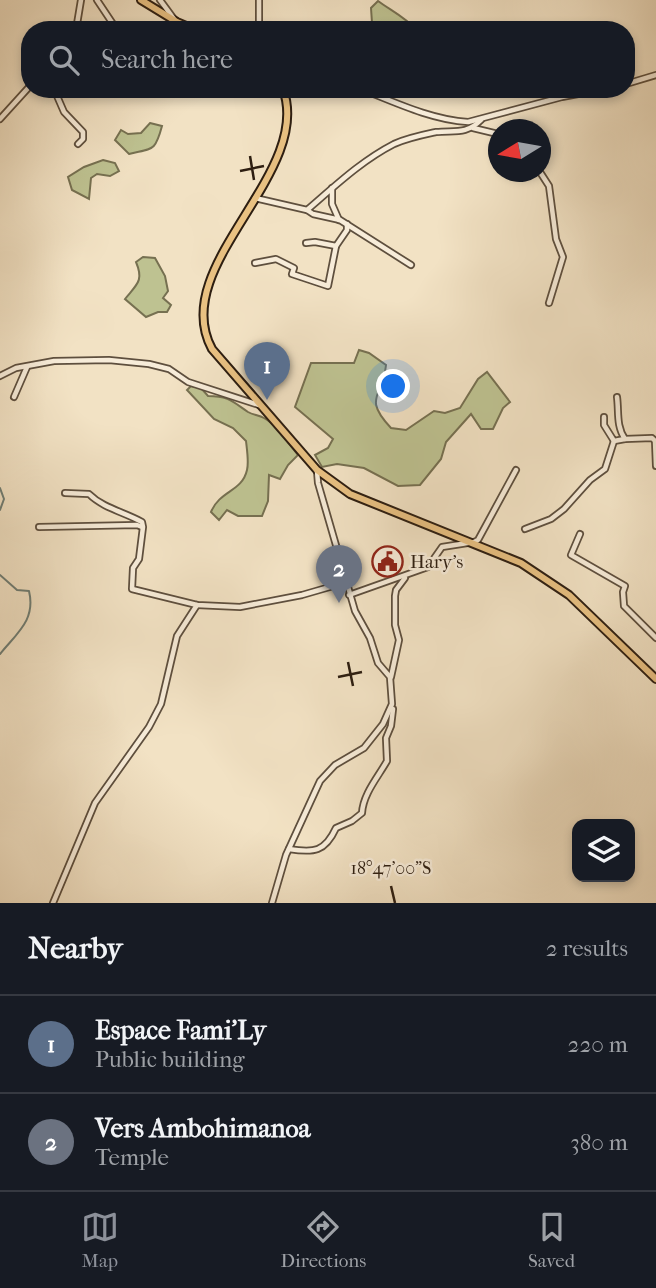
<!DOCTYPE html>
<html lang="en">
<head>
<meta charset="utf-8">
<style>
  body { margin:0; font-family:"IM FELL French Canon",serif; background:#20242c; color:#f1f3f6 }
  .controls { position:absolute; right:21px; bottom:21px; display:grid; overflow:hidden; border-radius:14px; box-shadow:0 4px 10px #0003 }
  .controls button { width:63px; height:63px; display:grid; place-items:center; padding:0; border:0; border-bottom:2px solid #363941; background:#171b24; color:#f1f3f6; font:35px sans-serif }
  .compass { position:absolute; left:488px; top:119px; width:63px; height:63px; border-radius:50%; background:#171b24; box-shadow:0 4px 10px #0003; rotate:259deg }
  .you { position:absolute; left:394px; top:387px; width:24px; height:24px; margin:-18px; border:5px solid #fff; border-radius:50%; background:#1a73e8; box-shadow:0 0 0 10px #1a73e833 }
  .badge { display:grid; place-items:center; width:46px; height:46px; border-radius:50%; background:#8c9099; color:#fff; font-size:23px; font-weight:700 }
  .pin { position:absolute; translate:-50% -58px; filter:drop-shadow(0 2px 4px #0008) }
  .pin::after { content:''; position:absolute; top:37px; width:24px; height:21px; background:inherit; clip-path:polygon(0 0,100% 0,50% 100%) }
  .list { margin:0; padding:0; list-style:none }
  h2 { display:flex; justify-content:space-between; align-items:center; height:91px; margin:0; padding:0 28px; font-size:30px }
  h2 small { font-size:23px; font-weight:400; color:#9ea1a6 }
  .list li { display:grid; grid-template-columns:46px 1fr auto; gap:21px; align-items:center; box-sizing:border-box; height:98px; padding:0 28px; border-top:2px solid #363941 }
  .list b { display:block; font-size:26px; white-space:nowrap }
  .list p { margin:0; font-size:23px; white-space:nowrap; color:#9ea1a6 }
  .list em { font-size:23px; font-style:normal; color:#9ea1a6 }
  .icon { flex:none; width:38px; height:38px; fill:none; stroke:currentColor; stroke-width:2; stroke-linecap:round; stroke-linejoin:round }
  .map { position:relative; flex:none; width:656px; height:903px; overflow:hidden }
  .search { position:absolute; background:#171b24; box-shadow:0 4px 10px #0003; left:21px; right:21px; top:21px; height:77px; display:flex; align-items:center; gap:18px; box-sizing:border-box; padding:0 24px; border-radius:28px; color:#9ea1a6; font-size:26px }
  .sheet { height:287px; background:#171b24 }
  nav { display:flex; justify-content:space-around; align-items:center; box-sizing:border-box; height:98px; border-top:2px solid #363941; background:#171b24; font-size:19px; color:#9ea1a6 }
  nav a { display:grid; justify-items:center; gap:4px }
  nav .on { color:#8c9099 }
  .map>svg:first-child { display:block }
  .green { fill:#bec291; stroke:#767051; stroke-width:2 }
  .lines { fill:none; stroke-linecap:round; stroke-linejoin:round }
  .stream { stroke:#6f7d74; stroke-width:2 }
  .minor-casing { stroke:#5e4f3e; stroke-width:8 }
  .major-casing { stroke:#2d1e11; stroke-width:10 }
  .minor { stroke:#f7ecd9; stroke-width:4.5 }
  .major { stroke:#e9c182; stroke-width:6 }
  .ticks { fill:none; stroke:#2d1e11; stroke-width:2.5 }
  .labels { text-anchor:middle; stroke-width:5; stroke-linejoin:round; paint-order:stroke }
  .poi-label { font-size:19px; fill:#2d1e11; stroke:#f7ecd9; text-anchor:start }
  .ticks-label { font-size:18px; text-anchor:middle; fill:#2d1e11; stroke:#f7ecd9; stroke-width:5; stroke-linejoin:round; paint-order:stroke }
</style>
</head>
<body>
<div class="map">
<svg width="656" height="903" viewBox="0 0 656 903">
  <rect width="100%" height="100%" fill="#f2e2c4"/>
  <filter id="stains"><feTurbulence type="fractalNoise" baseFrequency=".00286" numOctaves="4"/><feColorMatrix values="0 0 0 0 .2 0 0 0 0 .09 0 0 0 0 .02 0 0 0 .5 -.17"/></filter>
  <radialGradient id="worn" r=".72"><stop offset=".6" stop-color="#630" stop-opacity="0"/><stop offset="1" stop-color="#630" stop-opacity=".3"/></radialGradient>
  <g class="green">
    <path d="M378,1C390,10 407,18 416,30H376L372,23L371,8Z"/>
    <path d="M150,123L162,126C155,152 153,148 129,154L115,140L121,130L128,134L141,133Z"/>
    <polygon points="103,160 115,163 119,171 110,176 97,174 91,178 89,199 72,190 68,177 84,167"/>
    <path d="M143,257L155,258L165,276L168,291L163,298L171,305L167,312H158L146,317L125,299C137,284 144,281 136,262Z"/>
    <path d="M359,350L369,353L386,365C383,397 362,397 391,428L406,430L434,411L445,413L460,408L478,379L487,372L510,402L503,408L493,429H481L471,414L446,442L441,459L420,485L398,486L364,468L337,464L322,467L315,455L328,448L333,439L295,407L311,363H354Z"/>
    <path d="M191,386L201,388L208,396C229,396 233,402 248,412C253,415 259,415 264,418C278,426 288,443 298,455L288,465L280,479L269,475L268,501L262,516H238L227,510L219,520L211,512C220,490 242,492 247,470C249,462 247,450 246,441L233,428L214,419L187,390Z"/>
  </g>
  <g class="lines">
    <g class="stream">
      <polyline points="0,488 4,499 0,510"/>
      <path d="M0,575L17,590L29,591C36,620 17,633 0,654"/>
    </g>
    <defs>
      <g id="minor">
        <polyline points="97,0 117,30"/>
        <polyline points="160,0 174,19"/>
        <polyline points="76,30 81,0"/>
        <polyline points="259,30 259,0"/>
        <polyline points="626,84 656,75"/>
        <polyline points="54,89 64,112 83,132 83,139 78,144"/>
        <path d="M361,89C394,102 432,120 468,122L562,97L605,89"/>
        <polyline points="0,119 30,86"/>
        <polyline points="473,128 498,134"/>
        <polyline points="540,172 549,186 556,239 563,257 549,303"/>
        <polyline points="332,188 332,204 339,220"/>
        <path d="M255,198L307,210C335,186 361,161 394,144C407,138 422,135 436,132C454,130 466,135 481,120"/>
        <polyline points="307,210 313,214 340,220 411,265"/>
        <polyline points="306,243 315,242 336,246"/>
        <polyline points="255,263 276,259 294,268 292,274 328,286 336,246 347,230 347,224"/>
        <polyline points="0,376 16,368 54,361 109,360 149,364 169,369 188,382 259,405"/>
        <polyline points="14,397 27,367"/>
        <path d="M617,397C619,412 616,426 625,439L652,438L655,441L656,466"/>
        <polyline points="604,417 604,425 614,441 625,439"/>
        <path d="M65,493L89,494C103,508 124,512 142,522L143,527L139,559L133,568L132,589L197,605L240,607L302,595L347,582"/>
        <polyline points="39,527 137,525 142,527"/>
        <polyline points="525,529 551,519 564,509 590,480 605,469 614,441"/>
        <polyline points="580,534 571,555 625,586 623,592 624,606 656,638"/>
        <polyline points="349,595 428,567 442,547 474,542 478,540 516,470"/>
        <polyline points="391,677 399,640 395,625 395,596 396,590 405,578"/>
        <path d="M289,849C314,853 325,852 336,828L352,821L362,813C363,794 378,777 387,761L386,738L391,726L393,709"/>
        <polyline points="53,903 95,803 149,727 161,704 177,636 197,605"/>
        <polyline points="272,903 286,855 320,781 335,765 364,748 383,724 392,704 390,677 378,663 370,638 355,611 318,483 317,471"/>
      </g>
      <g id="major">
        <polyline points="141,0 177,22 196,30"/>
        <path d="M283,89C314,174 167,266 212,349L317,470L350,494L521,563L569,595L656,679"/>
      </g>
    </defs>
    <use href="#minor" class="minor-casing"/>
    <use href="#major" class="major-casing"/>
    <use href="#minor" class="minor"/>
    <use href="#major" class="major"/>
  </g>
  <path class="ticks" d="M250,156L254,180M240,171L264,166M348,662L353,686M338,677L362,672M391,886L395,903"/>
  <defs>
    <symbol id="civic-ring" viewBox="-11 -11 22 22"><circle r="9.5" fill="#f7ecd9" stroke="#8f2418" stroke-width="1.5"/><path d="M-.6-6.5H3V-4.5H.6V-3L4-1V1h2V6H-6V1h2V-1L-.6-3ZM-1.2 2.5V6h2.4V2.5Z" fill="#8f2418"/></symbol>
  </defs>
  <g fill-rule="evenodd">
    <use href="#civic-ring" x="370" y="544" width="35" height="35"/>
  </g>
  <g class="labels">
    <g class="poi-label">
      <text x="410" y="568">Hary's</text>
    </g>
  </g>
  <g class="ticks-label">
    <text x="391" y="874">18°47'00"S</text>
  </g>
  <rect width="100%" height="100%" filter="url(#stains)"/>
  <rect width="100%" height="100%" fill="url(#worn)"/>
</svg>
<div class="controls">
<button><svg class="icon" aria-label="layers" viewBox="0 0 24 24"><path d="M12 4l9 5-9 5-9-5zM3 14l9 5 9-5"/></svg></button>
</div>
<svg class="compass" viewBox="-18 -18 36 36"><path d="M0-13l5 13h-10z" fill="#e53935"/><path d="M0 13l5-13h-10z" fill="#9ea1a6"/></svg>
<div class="you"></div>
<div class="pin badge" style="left:267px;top:400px;background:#5c6f8a">1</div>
<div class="pin badge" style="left:339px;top:603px;background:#6b7280">2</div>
<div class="search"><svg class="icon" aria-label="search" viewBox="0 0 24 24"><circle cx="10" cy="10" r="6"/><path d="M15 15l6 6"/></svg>Search here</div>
</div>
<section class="sheet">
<h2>Nearby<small>2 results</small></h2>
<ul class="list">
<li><span class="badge" style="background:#5c6f8a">1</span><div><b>Espace Fami'Ly</b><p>Public building</p></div><em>220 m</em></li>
<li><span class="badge" style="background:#6b7280">2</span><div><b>Vers Ambohimanoa</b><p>Temple</p></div><em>380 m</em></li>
</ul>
</section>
<nav>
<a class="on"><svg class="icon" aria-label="map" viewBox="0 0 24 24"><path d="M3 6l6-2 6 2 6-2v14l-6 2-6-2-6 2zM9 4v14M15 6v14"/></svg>Map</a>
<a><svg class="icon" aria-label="directions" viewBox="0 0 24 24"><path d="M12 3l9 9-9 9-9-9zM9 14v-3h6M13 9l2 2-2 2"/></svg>Directions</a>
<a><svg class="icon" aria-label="saved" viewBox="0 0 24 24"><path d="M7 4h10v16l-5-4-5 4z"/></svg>Saved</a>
</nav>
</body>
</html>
